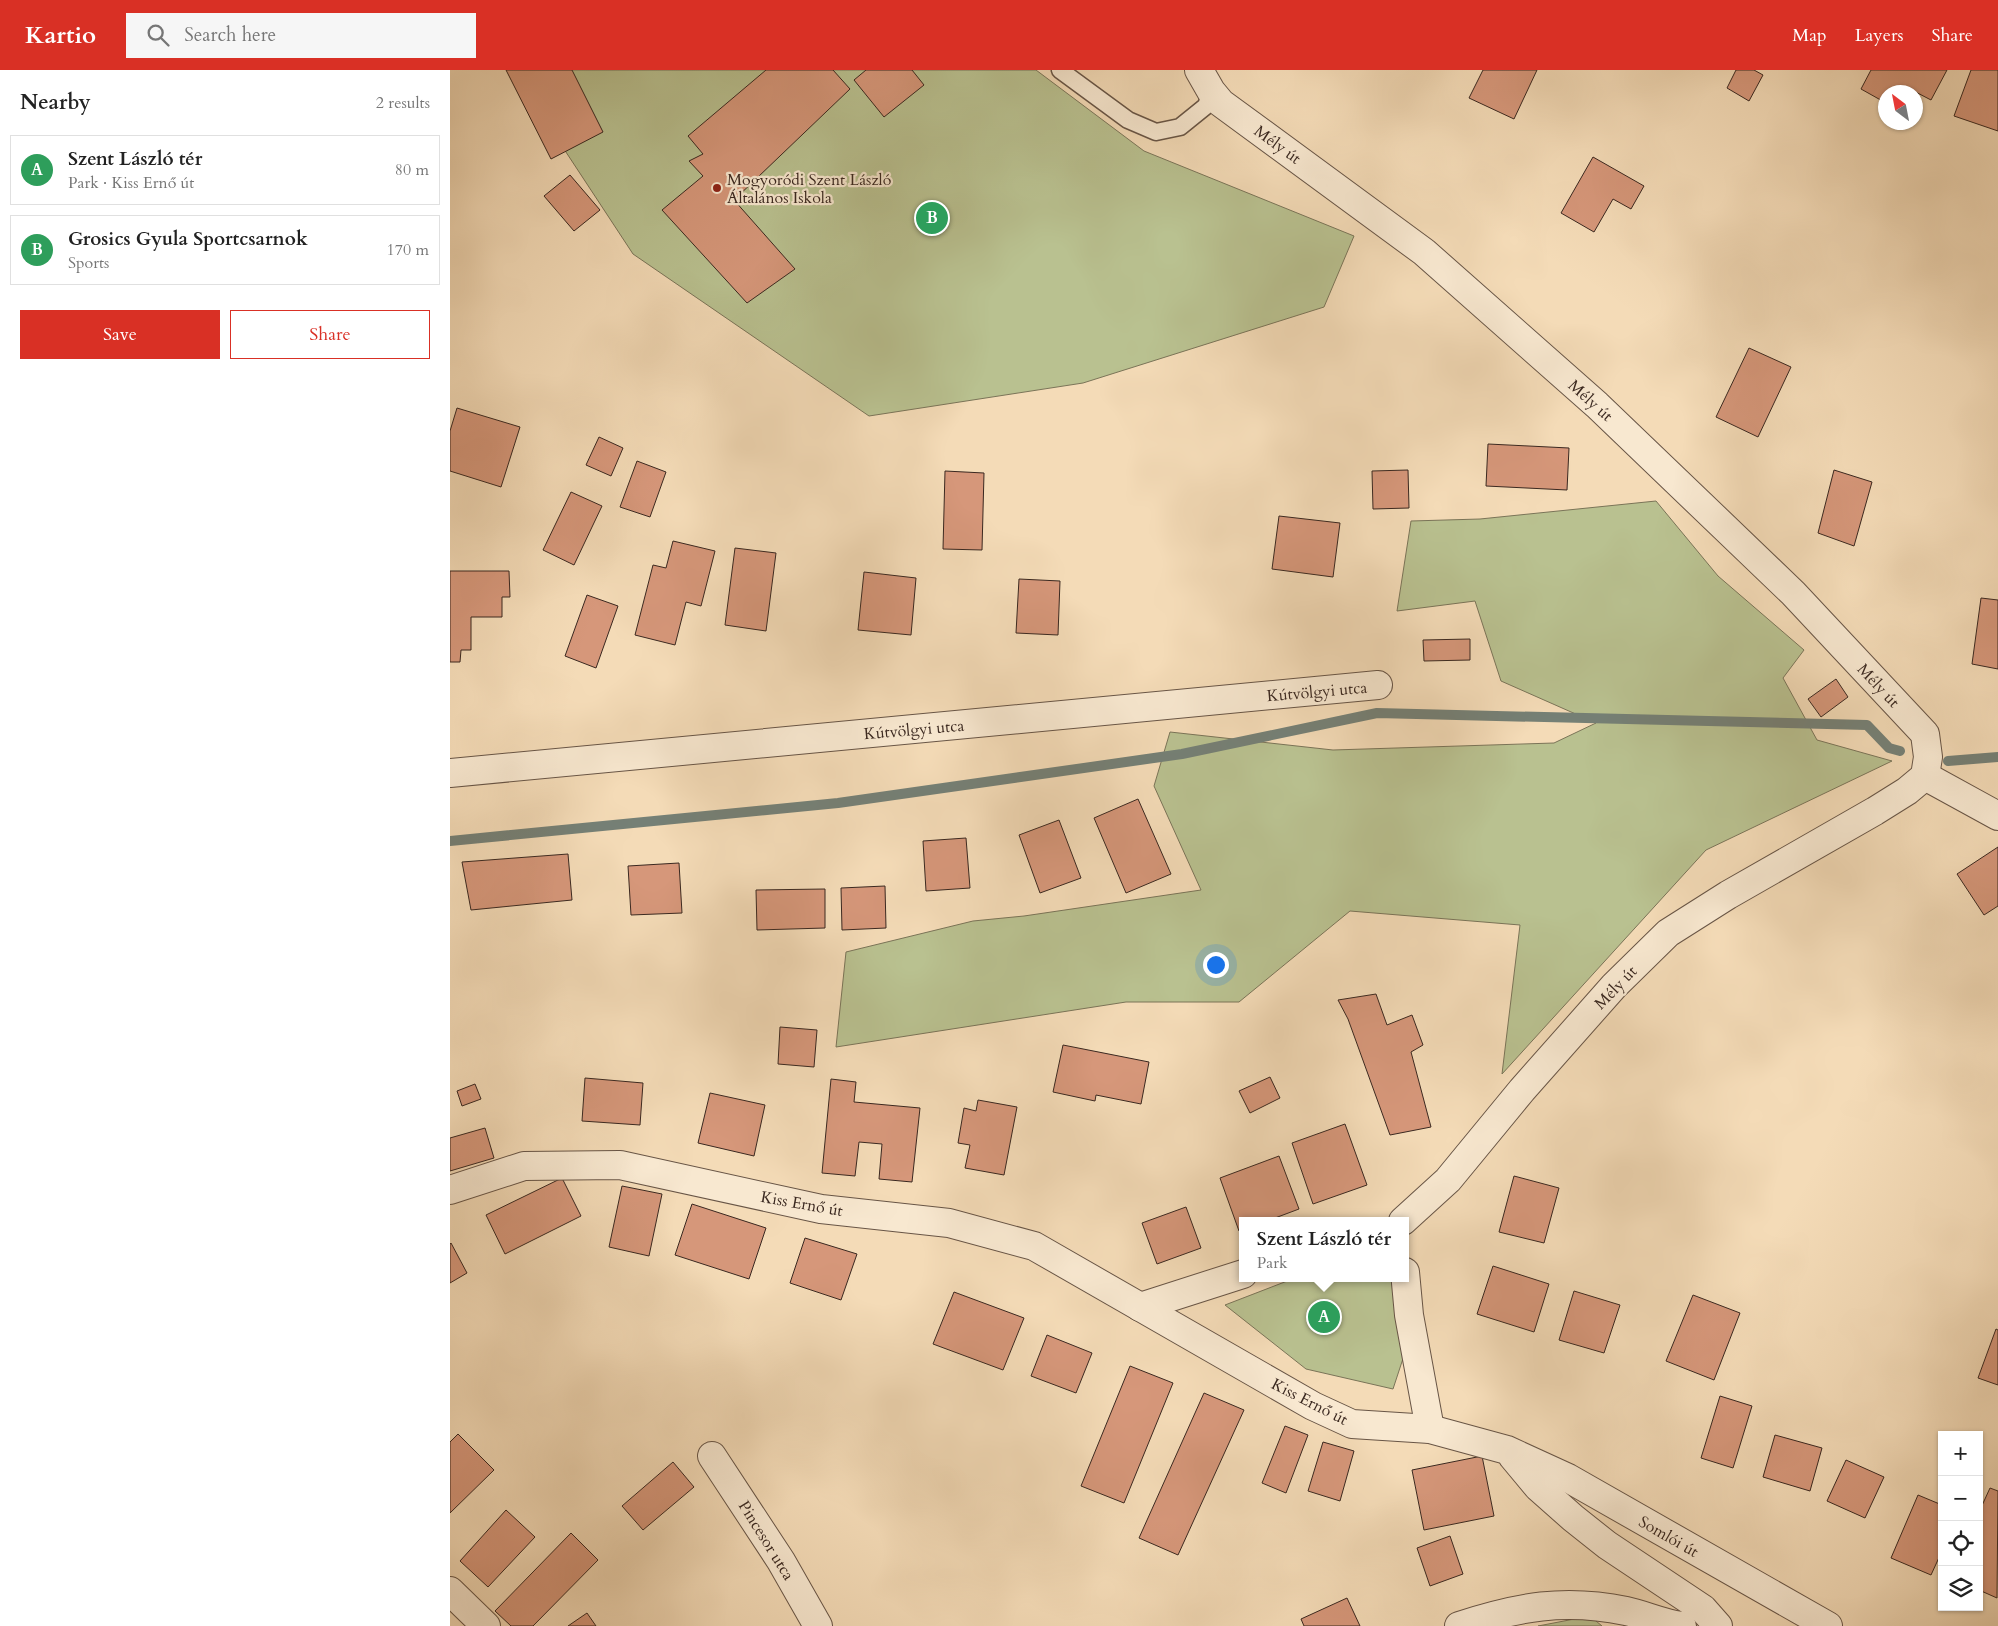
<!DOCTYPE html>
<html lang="en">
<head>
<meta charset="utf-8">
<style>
  body { margin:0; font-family:Cardo,serif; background:#f6f6f6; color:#222 }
  .controls { position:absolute; right:15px; bottom:15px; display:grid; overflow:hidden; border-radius:0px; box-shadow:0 1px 4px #0004 }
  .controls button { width:45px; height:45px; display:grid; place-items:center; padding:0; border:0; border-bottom:1px solid #e0e0e0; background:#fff; color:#222; font:25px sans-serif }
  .compass { position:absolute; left:1428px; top:15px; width:45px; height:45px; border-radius:50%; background:#fff; box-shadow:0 1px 4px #0004; rotate:328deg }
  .you { position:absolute; left:765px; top:894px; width:18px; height:18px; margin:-12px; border:4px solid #fff; border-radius:50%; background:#1a73e8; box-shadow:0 0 0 8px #1a73e833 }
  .badge { display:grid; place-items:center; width:32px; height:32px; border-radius:50%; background:#d93025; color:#fff; font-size:16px; font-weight:700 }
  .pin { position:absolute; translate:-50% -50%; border:2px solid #fff; box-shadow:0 1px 5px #0006 }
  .popup { position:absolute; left:789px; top:1147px; width:170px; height:65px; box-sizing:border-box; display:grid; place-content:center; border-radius:0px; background:#fff; filter:drop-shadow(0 1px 4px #0005); font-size:16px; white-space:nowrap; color:#767676 }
  .popup b { font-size:19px; color:#222 }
  .popup::after { content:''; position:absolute; left:50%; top:100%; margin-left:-10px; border:10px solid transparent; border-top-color:#fff }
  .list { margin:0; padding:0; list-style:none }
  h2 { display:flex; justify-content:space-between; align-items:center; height:65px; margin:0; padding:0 20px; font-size:21px }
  h2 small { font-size:16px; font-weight:400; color:#767676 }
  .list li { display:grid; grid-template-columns:32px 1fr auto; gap:15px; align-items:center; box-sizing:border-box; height:70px; margin:0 10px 10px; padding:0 10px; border:1px solid #e0e0e0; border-radius:0px }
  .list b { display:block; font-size:19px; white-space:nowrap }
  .list p { margin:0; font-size:16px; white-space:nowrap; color:#767676 }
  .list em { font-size:16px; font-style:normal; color:#767676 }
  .actions { display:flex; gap:10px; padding:15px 20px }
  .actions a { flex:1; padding:11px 0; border:1px solid #d93025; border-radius:0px; text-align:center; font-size:18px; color:#d93025 }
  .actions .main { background:#d93025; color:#fff }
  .icon { flex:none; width:28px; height:28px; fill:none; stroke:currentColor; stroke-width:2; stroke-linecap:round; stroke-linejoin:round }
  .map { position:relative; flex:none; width:1548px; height:1556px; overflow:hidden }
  header { display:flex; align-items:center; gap:30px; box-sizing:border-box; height:70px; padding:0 25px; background:#d93025; color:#fff }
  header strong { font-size:24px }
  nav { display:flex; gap:28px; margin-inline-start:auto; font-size:18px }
  .search { width:350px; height:45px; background:#f6f6f6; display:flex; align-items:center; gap:12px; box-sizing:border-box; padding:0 18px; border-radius:0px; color:#767676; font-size:19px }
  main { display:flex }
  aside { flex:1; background:#fff }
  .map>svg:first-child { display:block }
  .green { fill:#b9c190; stroke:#7a7458 }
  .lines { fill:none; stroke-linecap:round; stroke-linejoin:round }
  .stream { stroke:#758076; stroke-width:10 }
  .building { fill:#d6977a; stroke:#3a2820 }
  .service-casing { stroke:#685546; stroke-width:19 }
  .minor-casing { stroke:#685546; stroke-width:30 }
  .service { stroke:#f8e8d0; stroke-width:16 }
  .minor { stroke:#f8e8d0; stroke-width:28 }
  .poi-dot { fill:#8f2418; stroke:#f8e8d0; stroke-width:2 }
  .labels { text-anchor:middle; stroke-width:4.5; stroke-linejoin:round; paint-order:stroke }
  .street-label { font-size:16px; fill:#3a2820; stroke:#f8e8d0 }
  .poi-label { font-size:16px; fill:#3a2820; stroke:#f8e8d0; text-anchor:start }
</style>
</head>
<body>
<header>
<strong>Kartio</strong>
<div class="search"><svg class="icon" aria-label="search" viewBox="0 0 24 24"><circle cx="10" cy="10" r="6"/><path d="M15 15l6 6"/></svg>Search here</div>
<nav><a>Map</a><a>Layers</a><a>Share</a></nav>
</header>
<main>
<aside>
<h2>Nearby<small>2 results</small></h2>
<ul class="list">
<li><span class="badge" style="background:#2e9e5b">A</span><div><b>Szent László tér</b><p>Park · Kiss Ernő út</p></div><em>80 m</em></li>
<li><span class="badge" style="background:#2e9e5b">B</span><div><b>Grosics Gyula Sportcsarnok</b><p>Sports</p></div><em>170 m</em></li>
</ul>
<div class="actions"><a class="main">Save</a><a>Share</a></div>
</aside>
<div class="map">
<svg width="1548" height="1556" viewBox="0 0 1548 1556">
  <rect width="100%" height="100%" fill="#f4dbb7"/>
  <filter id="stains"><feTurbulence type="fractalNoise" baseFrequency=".004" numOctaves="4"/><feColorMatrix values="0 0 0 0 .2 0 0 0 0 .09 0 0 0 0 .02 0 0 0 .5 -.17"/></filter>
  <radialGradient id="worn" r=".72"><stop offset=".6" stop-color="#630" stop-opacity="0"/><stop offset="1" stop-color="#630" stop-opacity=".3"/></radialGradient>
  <g class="green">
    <polygon points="62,0 586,0 694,81 904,166 874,237 633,313 419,346 183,184"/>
    <polygon points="1206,431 1268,506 1354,580 1333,608 1367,670 1442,691 1256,780 1052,1004 1070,855 900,841 789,932 676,932 386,977 396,882 523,851 574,846 751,820 704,716 720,662 883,680 1104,673 1146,653 1051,611 1025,531 947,541 961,451 1030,449"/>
    <polygon points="845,1208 942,1208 963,1258 943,1319 856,1299 775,1235"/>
    <polygon points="1140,1546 1152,1556 1088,1556"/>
  </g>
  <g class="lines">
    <g class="stream">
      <polyline points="1498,691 1548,687"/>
      <polyline points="0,771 388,733 732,684 927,643 1417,655 1439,678 1450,681"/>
    </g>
  </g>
  <g class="building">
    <polygon points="56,0 122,0 153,62 101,89"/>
    <polygon points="316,0 383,0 400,19 284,130 345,199 297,233 212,140 253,106 239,91 253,84 238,66"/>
    <polygon points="416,0 462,0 474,15 434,47 404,10"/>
    <polygon points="1033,0 1087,0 1064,49 1019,28"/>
    <polygon points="1286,0 1304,0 1313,5 1299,31 1277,18"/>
    <polygon points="1421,0 1497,0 1481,30 1456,17 1453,22 1436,22 1436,33 1411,19"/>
    <polygon points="1521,0 1548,0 1548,61 1504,46"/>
    <polygon points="1143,87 1194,116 1181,139 1163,129 1144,162 1111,143"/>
    <polygon points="120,105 150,140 124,161 94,126"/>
    <polygon points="1299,278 1341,297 1308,367 1266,347"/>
    <polygon points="7,338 70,357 51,417 0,401 0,361"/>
    <polygon points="149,367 173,378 161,406 136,395"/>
    <polygon points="1038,374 1119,378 1117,420 1036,416"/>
    <polygon points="187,391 216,402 200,447 170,437"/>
    <polygon points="958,400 959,438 923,439 922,401"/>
    <polygon points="1384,400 1422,412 1404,476 1368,463"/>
    <polygon points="495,401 534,403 532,480 493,479"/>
    <polygon points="121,422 152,436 124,495 93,480"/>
    <polygon points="829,446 890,453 883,507 822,499"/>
    <polygon points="223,471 265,481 251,536 236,532 225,575 185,565 203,495 216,498"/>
    <polygon points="285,478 326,483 316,561 275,555"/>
    <polygon points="0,501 59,501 60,527 52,527 52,547 21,547 21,580 11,580 10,592 0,592"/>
    <polygon points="414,502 466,508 461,565 408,560"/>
    <polygon points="569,509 610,511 608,565 566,563"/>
    <polygon points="137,525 168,536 146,598 115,586"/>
    <polygon points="1531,528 1548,530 1548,599 1522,594"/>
    <polygon points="1020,569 1020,590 974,591 973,570"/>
    <polygon points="1386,609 1398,627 1371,647 1358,629"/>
    <polygon points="688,729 721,804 676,823 644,748"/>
    <polygon points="609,750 631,808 590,823 569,765"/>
    <polygon points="516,768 520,818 476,821 473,771"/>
    <polygon points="1548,777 1548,836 1534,845 1507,804"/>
    <polygon points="118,784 122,830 21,840 12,792"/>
    <polygon points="229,793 232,843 181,845 178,796"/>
    <polygon points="435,816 436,858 392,860 391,818"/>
    <polygon points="375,819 375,858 307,860 306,820"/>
    <polygon points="926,924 937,955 962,945 973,975 961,982 981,1057 940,1065 898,949 888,930"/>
    <polygon points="330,957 367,960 364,997 328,994"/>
    <polygon points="613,975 699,992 691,1034 646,1025 645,1031 603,1022"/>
    <polygon points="820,1007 830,1028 800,1043 789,1021"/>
    <polygon points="135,1008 193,1013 190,1055 132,1051"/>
    <polygon points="381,1009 406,1012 404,1032 470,1038 462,1112 429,1109 432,1074 409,1072 405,1106 372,1103"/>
    <polygon points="25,1014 31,1029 12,1036 7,1021"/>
    <polygon points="260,1023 315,1035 304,1086 248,1073"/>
    <polygon points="528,1030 567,1037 554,1105 515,1098 520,1075 508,1073 514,1038 526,1041"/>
    <polygon points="895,1054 917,1115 863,1134 842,1073"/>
    <polygon points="35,1058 44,1088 0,1101 0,1068"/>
    <polygon points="829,1086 849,1139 817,1151 793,1151 793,1159 789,1161 770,1108"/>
    <polygon points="1064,1106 1109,1118 1094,1173 1049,1162"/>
    <polygon points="112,1108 131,1146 55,1184 36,1145"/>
    <polygon points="172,1116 212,1124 199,1186 159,1177"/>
    <polygon points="242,1134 316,1158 299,1209 225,1185"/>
    <polygon points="736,1137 751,1178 707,1194 692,1153"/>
    <polygon points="355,1168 407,1184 391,1230 340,1213"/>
    <polygon points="1,1173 17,1203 0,1213 0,1174"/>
    <polygon points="1043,1196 1099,1214 1084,1262 1027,1244"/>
    <polygon points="1124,1221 1170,1235 1154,1283 1109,1270"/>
    <polygon points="504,1222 574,1248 553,1300 483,1274"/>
    <polygon points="1243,1225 1290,1243 1264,1310 1216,1291"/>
    <polygon points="1546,1259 1548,1260 1548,1315 1528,1308"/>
    <polygon points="597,1265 642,1283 626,1323 581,1306"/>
    <polygon points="680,1296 723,1313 674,1433 631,1416"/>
    <polygon points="754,1323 794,1340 728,1485 689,1468"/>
    <polygon points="1270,1326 1302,1336 1283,1398 1251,1388"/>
    <polygon points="835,1356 858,1365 836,1423 812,1413"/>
    <polygon points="8,1364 44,1400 0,1443 0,1372"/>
    <polygon points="1325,1365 1372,1378 1360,1421 1313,1407"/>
    <polygon points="873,1372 904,1381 890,1431 858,1421"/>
    <polygon points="1032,1386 1044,1446 974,1460 962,1400"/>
    <polygon points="1396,1390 1434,1407 1415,1448 1377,1431"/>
    <polygon points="223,1392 244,1417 193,1460 172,1436"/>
    <polygon points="1540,1418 1548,1421 1547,1528 1529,1520 1529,1442"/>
    <polygon points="1468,1425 1492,1435 1492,1481 1481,1505 1441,1488"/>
    <polygon points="56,1440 85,1467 38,1517 10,1491"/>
    <polygon points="121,1463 148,1490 83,1556 61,1556 45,1541"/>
    <polygon points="1000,1466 1013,1504 980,1516 967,1478"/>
    <polygon points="897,1528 910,1556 854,1556 851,1549"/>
    <polygon points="137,1543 146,1556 118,1556"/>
  </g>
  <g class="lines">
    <defs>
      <polyline id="service" points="610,0 678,50 706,62 730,57 756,36 761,21"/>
      <g id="minor">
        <polyline points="749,0 761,21 771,33 974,182 1147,335 1343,523 1475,664 1478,687 1475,706 1457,721 1425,741 1278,825 1218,863 1164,916 1072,1020 998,1110 953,1151"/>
        <polyline points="0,703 928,615"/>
        <polyline points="1475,706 1548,746"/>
        <polyline points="0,1120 74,1096 170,1095 371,1139 499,1153 584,1176 863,1336 902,1354 980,1359 1057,1380 1118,1408 1378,1556"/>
        <polyline points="955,1202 959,1245 980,1359"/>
        <polyline points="690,1237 793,1204"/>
        <polyline points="262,1386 331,1491 368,1556"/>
        <polyline points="1063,1387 1088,1417 1123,1448 1157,1475 1253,1539 1268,1556"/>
        <polyline points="0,1521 36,1556"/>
        <path d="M1009,1556C1068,1537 1114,1528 1176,1541C1195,1545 1213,1554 1232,1556"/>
      </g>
    </defs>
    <use href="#service" class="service-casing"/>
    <use href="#minor" class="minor-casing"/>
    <use href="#service" class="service"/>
    <use href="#minor" class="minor"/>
  </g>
  <circle class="poi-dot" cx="267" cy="118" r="5"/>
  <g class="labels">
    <g class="street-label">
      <text transform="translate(828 74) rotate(36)" y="6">Mély út</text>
      <text transform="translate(1141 330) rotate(42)" y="6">Mély út</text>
      <text transform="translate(1429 615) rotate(47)" y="6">Mély út</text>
      <text transform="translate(867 621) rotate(-5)" y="6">Kútvölgyi utca</text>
      <text transform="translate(464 659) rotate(-5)" y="6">Kútvölgyi utca</text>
      <text transform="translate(1165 917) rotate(-46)" y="6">Mély út</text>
      <text transform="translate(352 1133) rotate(10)" y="6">Kiss Ernő út</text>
      <text transform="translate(860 1331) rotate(27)" y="6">Kiss Ernő út</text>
      <text transform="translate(1219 1466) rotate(30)" y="6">Somlói út</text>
      <text transform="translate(317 1470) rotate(58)" y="6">Pincesor utca</text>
    </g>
    <g class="poi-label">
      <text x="277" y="115">Mogyoródi Szent László<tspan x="277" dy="18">Általános Iskola</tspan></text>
    </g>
  </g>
  <rect width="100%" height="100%" filter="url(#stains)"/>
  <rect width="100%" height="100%" fill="url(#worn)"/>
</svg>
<div class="controls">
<button>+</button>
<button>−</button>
<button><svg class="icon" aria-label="locate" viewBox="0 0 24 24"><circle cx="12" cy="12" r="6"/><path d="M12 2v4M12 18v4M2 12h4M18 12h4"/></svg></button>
<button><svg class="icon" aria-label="layers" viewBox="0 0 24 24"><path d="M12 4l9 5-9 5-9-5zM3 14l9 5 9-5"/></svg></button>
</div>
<svg class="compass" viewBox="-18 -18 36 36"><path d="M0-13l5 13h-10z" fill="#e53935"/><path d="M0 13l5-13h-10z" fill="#767676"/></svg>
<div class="you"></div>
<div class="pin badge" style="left:874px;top:1247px;background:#2e9e5b">A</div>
<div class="popup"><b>Szent László tér</b>Park</div>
<div class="pin badge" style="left:482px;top:148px;background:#2e9e5b">B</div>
</div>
</main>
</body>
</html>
